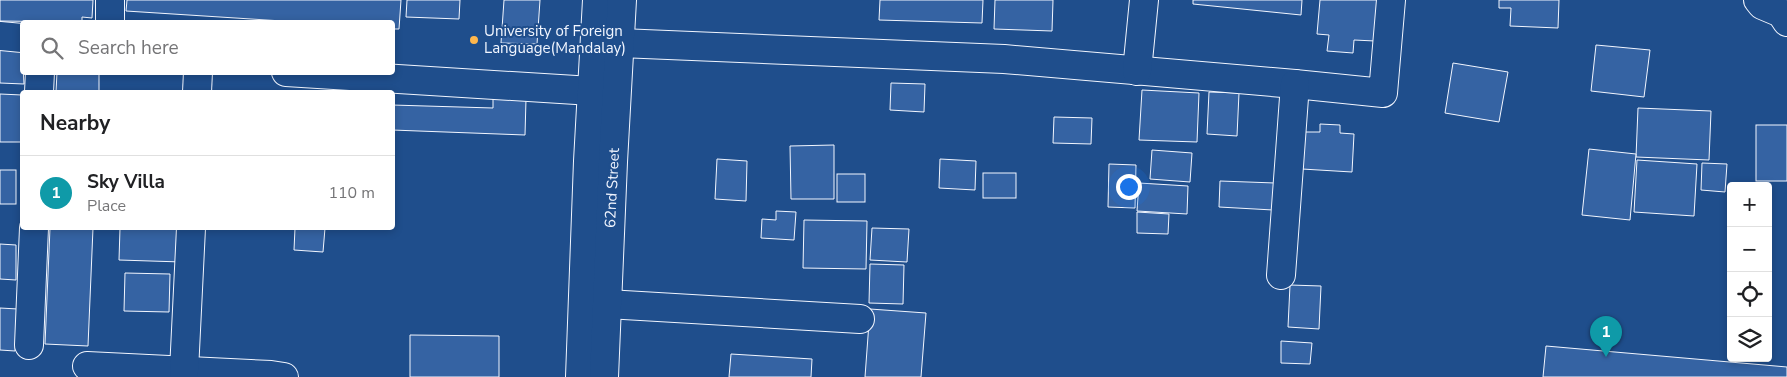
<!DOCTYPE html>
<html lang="en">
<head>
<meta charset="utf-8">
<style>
  body { margin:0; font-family:"Nunito Sans",sans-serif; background:#f2f2f2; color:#202124 }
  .controls { position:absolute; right:15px; bottom:15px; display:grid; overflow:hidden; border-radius:5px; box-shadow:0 2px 8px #0003 }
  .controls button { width:45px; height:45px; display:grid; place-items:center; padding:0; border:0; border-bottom:1px solid #e0e0e0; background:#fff; color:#202124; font:25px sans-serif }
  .you { position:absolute; left:1128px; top:186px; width:18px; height:18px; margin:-12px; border:4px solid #fff; border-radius:50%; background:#1a73e8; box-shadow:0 0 0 8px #1a73e833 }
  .badge { display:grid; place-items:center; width:32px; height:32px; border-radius:50%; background:#111827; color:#fff; font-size:16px; font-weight:700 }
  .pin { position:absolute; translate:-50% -41px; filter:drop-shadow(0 1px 2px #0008) }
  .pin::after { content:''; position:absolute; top:26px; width:18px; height:15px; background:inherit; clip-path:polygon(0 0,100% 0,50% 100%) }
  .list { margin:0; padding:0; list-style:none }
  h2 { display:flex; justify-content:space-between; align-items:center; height:65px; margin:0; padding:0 20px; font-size:21px }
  h2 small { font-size:16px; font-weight:400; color:#757577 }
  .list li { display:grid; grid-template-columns:32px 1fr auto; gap:15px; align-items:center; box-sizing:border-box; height:75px; padding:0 20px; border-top:1px solid #e0e0e0 }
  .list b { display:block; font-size:19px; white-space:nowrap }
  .list p { margin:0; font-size:16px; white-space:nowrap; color:#757577 }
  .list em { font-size:16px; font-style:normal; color:#757577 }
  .icon { flex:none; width:28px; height:28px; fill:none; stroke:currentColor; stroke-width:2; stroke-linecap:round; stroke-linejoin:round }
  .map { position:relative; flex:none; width:1787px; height:377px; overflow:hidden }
  .search { position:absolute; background:#fff; box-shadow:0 2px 8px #0003; left:20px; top:20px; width:375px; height:55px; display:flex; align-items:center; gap:12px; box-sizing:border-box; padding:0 18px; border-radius:5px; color:#757577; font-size:19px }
  .panel { position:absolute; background:#fff; box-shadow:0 2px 8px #0003; left:20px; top:90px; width:375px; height:140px; border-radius:5px }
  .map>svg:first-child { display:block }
  .building { fill:#3563a3; stroke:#f2f6ff }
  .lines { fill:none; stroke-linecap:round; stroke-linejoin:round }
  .minor-casing { stroke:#f2f6ff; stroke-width:30 }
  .major-casing { stroke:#f2f6ff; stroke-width:30 }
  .minor { stroke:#1f4e8c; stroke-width:28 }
  .major { stroke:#1f4e8c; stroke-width:28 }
  .poi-dot { fill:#ffb74d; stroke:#1f4e8c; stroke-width:2 }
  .labels { text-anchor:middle; stroke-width:4; stroke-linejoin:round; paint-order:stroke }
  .poi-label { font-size:15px; fill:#f2f6ff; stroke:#1f4e8c; text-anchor:start }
  .street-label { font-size:15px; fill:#f2f6ff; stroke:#1f4e8c }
</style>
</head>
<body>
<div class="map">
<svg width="1787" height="377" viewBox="0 0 1787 377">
  <rect width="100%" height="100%" fill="#1f4e8c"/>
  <g class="building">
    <polygon points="0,0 93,0 92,18 82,17 82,22 0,21"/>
    <polygon points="127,0 401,0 399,29 392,29 392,22 298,22 126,11"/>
    <polygon points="407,0 460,0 459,19 406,17"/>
    <polygon points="504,0 540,0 537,44 501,43"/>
    <polygon points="880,0 983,0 982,23 879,20"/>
    <polygon points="995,0 1053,0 1052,31 994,29"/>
    <polygon points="1193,0 1302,0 1301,15 1193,4"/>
    <polygon points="1320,0 1378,0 1375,41 1354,40 1353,53 1327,51 1329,35 1317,34"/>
    <polygon points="1499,0 1559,0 1558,28 1510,26 1511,8 1499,8"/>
    <polygon points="1596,45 1650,50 1644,97 1591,91"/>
    <polygon points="0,49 22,50 24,84 0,83"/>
    <polygon points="1453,63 1508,72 1499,122 1445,113"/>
    <polygon points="57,72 99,72 99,92 56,92"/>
    <polygon points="891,83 925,84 924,112 890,110"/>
    <polygon points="1142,90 1199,93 1197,142 1139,140"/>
    <polygon points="1209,92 1239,93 1237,136 1207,134"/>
    <polygon points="0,94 22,95 22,142 0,142"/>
    <polygon points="493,98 526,99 525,135 392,130 392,105 493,108"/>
    <polygon points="1638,108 1711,111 1709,160 1636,157"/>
    <polygon points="1054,117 1092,118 1091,144 1053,143"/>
    <polygon points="1320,124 1340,125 1340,133 1354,134 1352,172 1302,169 1303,132 1320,132"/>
    <rect x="1756" y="125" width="31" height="56"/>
    <polygon points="834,145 834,199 791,199 790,146"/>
    <polygon points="1589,149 1636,154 1630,220 1582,215"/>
    <polygon points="1152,150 1192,153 1190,182 1150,179"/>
    <polygon points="717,159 747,161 746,201 715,199"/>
    <polygon points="940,159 976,161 975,190 939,188"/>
    <polygon points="1637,160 1697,164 1694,216 1634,212"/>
    <polygon points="1702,163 1727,164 1725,192 1701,190"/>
    <polygon points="1109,164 1136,165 1135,208 1108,207"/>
    <rect x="0" y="170" width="16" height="34"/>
    <rect x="983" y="173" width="33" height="25"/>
    <rect x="837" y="174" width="28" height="28"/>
    <polygon points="1220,181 1275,183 1273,210 1219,207"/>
    <polygon points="1139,183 1188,186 1187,214 1137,211"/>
    <polygon points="776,211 796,212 794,240 761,238 762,219 776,220"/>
    <polygon points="1137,212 1169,214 1168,234 1137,233"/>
    <polygon points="804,220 867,221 866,269 803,268"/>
    <polygon points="50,228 93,228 88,346 45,344"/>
    <polygon points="120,228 182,228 182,262 119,260"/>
    <polygon points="295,228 325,228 323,252 294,250"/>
    <polygon points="872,228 909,229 907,262 870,260"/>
    <polygon points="0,244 16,245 16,280 0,279"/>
    <polygon points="870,264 904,265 903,304 869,303"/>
    <polygon points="125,273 170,274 169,312 124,311"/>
    <polygon points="1290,285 1321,286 1319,329 1288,327"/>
    <polygon points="0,308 18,309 15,351 0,350"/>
    <polygon points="870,309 926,313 921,377 865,377"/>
    <polygon points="410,335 499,336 499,377 410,377"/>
    <polygon points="1281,341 1312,343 1310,364 1281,363"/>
    <polygon points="1546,346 1787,367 1787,377 1543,377"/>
    <polygon points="731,354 812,359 811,377 729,377"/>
  </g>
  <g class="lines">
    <defs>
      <g id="minor">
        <polyline points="110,0 110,22"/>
        <polyline points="1758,0 1762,5 1781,13 1787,22"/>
        <polyline points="0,36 22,38"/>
        <polyline points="620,43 1004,59 1295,84 1383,93 1391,0"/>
        <polyline points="1137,71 1144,0"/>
        <polyline points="286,72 592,91"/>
        <polyline points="39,92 40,72"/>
        <polyline points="197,92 198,72"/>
        <polyline points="1281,275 1295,84"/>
        <polyline points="607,304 860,319"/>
        <polyline points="29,345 34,228"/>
        <polyline points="87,366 271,375 284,377"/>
        <polyline points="184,371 191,228"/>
      </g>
      <g id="major">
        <polyline points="580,377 588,161 597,0"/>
        <polyline points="604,377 613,162 622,0"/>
      </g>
    </defs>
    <use href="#minor" class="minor-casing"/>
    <use href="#major" class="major-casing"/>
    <use href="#minor" class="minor"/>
    <use href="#major" class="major"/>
  </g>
  <circle class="poi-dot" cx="474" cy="40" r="5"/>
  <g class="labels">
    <g class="poi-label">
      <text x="484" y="36">University of Foreign<tspan x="484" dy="17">Language(Mandalay)</tspan></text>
    </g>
    <g class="street-label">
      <text transform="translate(612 188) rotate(-87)" y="5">62nd Street</text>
    </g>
  </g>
</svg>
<div class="controls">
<button>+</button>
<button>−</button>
<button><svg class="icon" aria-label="locate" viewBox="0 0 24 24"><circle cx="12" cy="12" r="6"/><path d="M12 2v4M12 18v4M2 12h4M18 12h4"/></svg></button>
<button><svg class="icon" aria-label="layers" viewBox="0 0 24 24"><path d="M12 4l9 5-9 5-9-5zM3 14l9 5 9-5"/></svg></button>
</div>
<div class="you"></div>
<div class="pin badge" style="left:1606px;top:357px;background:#0f9aa8">1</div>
<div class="search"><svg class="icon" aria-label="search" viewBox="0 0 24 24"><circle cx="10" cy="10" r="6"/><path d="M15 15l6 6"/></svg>Search here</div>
<section class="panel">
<h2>Nearby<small></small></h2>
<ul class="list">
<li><span class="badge" style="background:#0f9aa8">1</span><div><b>Sky Villa</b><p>Place</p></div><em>110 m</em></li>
</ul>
</section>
</div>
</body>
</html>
